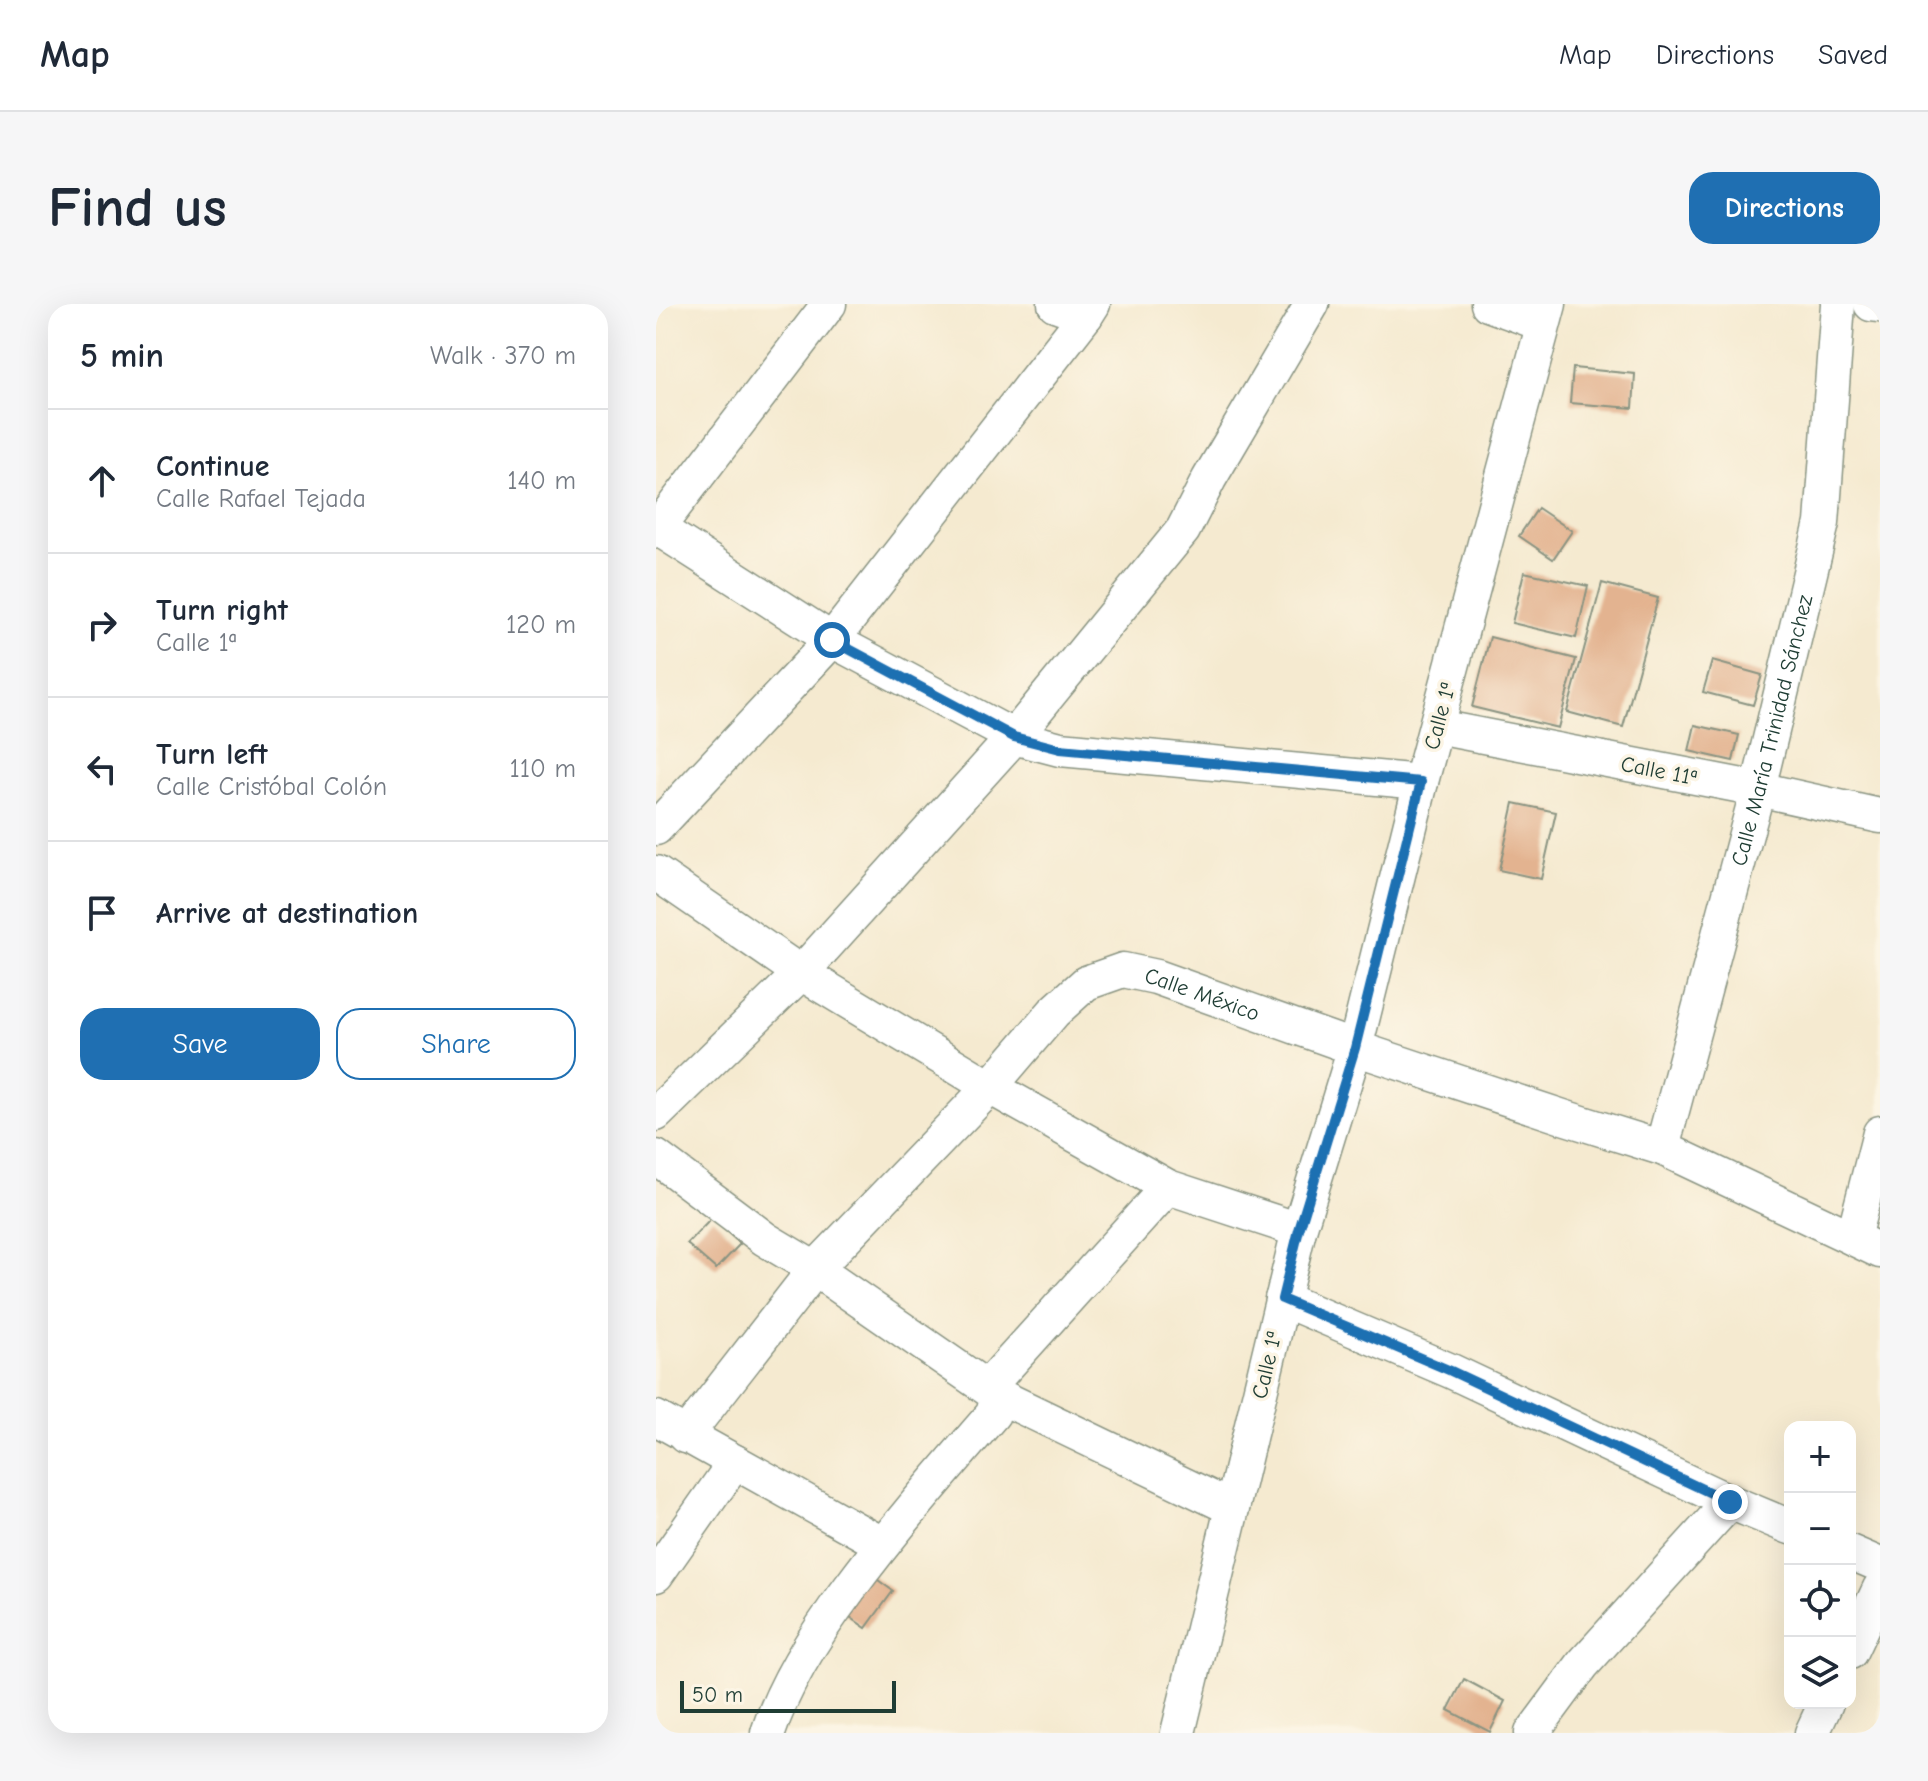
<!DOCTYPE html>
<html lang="en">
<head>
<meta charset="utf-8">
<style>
  body { margin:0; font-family:"Comic Neue",sans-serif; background:#f6f6f7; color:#1f2937 }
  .controls { position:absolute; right:24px; bottom:24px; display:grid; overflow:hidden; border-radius:16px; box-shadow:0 8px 32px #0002 }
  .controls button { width:72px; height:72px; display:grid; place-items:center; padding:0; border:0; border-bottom:2px solid #e0e1e3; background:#fff; color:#1f2937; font:40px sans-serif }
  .scale { position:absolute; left:24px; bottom:20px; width:216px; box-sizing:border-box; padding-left:8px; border:4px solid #1f3d34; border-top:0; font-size:22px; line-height:28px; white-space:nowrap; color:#1f3d34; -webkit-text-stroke:6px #fcf5e5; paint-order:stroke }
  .stop { position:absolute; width:24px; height:24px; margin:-18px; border:6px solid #1f6fb2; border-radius:50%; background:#fff }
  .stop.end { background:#1f6fb2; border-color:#fff; box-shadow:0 2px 8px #0008 }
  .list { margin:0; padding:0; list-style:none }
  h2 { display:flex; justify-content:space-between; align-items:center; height:104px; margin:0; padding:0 32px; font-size:34px }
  h2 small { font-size:26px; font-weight:400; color:#747a83 }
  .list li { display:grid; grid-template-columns:52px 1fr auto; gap:24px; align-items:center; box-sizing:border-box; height:144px; padding:0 32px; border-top:2px solid #e0e1e3 }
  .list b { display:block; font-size:30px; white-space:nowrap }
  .list p { margin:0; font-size:26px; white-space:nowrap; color:#747a83 }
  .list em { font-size:26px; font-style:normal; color:#747a83 }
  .actions { display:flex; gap:16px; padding:24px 32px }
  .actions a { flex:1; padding:18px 0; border:2px solid #1f6fb2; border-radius:24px; text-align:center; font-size:28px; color:#1f6fb2 }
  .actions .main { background:#1f6fb2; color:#fff }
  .icon { flex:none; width:44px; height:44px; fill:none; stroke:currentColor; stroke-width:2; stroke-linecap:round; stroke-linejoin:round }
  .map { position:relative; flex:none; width:1224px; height:1429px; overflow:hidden; border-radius:24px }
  header { display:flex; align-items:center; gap:48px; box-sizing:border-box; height:112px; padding:0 40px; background:#fff; border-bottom:2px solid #e0e1e3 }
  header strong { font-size:38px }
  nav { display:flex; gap:44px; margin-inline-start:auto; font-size:28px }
  .intro { display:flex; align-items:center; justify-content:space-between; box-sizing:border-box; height:192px; padding:0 48px }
  h1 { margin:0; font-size:56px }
  .button { padding:20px 36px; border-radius:24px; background:#1f6fb2; color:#fff; font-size:28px; font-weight:700 }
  main { display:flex; gap:48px; padding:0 48px }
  aside { flex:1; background:#fff; border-radius:24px; box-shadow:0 8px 32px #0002 }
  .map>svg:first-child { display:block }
  .building { fill:#e3b390 }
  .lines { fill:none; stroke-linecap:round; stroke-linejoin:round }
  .minor-casing { stroke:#8a9482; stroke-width:37 }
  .minor { stroke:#fff; stroke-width:34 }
  .route { stroke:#1f6fb2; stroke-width:10 }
  .labels { text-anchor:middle; stroke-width:7; stroke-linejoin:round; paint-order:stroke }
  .street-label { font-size:22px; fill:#1f3d34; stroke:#fcf5e5 }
</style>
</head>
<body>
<header>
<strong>Map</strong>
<nav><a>Map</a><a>Directions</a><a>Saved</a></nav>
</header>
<div class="intro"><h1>Find us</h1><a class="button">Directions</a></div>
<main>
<aside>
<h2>5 min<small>Walk · 370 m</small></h2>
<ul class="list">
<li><svg class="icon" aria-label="ahead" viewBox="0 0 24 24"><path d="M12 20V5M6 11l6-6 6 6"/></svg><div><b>Continue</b><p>Calle Rafael Tejada</p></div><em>140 m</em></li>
<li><svg class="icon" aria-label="right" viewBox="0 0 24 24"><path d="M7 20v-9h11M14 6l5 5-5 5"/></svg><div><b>Turn right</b><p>Calle 1ª</p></div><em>120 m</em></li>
<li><svg class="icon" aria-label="left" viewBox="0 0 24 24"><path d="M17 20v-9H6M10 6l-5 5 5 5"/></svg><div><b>Turn left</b><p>Calle Cristóbal Colón</p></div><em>110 m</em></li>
<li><svg class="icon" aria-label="arrive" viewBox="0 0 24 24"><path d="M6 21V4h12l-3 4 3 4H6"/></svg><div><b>Arrive at destination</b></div></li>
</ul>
<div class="actions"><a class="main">Save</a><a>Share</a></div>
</aside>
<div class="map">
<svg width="1224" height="1429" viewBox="0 0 1224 1429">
  <rect width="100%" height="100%" fill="#fcf5e5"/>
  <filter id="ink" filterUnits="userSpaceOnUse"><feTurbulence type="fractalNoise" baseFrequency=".0125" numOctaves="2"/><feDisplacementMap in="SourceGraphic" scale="16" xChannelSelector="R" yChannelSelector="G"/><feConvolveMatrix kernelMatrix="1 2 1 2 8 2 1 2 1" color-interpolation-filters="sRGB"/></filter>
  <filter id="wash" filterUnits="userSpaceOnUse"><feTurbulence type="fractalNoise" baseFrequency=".006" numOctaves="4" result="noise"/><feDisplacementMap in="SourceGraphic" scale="32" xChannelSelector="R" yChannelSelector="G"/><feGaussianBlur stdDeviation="1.8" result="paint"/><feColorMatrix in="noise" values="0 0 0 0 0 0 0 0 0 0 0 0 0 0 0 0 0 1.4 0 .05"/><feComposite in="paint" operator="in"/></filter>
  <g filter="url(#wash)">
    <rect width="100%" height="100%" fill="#f5ead0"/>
    <g id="blocks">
      <g class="building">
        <polygon points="917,64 979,70 977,104 914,99"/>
        <polygon points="882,204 916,227 897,255 863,232"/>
        <polygon points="868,268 932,282 920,334 856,319"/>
        <polygon points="946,279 1002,294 967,423 911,408"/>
        <polygon points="834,333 920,355 902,424 816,403"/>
        <polygon points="1056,357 1106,371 1097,401 1047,388"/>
        <polygon points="1039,421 1083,431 1077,457 1033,447"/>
        <polygon points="858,499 900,508 885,575 843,566"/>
        <polygon points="56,914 84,940 60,965 31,940"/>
        <polygon points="211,1268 237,1287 210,1324 184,1306"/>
        <polygon points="808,1375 849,1397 834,1428 792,1406"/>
      </g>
    </g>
  </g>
  <g filter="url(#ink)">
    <use href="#blocks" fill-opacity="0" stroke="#8a9482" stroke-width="2"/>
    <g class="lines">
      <defs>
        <g id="minor">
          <polyline points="399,0 430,11"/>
          <polyline points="832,0 887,20"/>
          <polyline points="1215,0 1224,1"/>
          <polyline points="0,223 176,336 358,433 404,445 765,478"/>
          <polyline points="0,226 173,0"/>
          <polyline points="781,423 1102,485 1224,512"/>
          <polyline points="0,524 176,336 430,11 437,0"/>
          <polyline points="0,569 145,669 334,783 512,883 643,926"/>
          <polyline points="0,810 145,669 358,433 527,226 553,175 656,0"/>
          <path id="s1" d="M1006,844L1102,485L1166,219L1182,0"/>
          <polyline points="0,853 109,935 159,965 341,1091 576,1204"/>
          <polyline points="1197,934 1224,829"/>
          <polyline points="626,995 795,1067 1074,1198 1134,1223"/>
          <polyline points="0,1114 226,1240"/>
          <path id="s2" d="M29,1132L159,965L334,783L398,708L430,679L467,666L500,673L699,744L907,813L1006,844L1224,947"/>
          <polyline points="1194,1248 1224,1261"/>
          <polyline points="0,1271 79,1158"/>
          <polyline points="1194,1348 1224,1284"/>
          <path d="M112,1429C129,1377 160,1329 193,1285C238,1224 288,1167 337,1110L341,1096L338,1076L512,883"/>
          <polyline points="522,1429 643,926 699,744 765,478 893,0"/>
          <polyline points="876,1429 927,1360 1074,1198"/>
          <polyline points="1156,1429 1170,1399"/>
        </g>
      </defs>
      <use href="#minor" class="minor-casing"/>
      <use href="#minor" class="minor"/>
    </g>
  </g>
  <g class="lines" filter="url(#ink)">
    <polyline class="route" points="176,336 358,433 404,445 765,478 699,744 643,926 626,995 795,1067 1074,1198"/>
  </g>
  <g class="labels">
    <g class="street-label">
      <text transform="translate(783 412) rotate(-75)" y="8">Calle 1ª</text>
      <text dy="8" stroke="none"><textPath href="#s1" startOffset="432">Calle María Trinidad Sánchez</textPath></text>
      <text transform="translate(1003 466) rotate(11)" y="8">Calle 11ª</text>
      <text dy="8" stroke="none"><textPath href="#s2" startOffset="728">Calle México</textPath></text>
      <text transform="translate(610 1061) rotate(-77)" y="8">Calle 1ª</text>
    </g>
  </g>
</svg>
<div class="controls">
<button>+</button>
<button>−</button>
<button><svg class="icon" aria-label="locate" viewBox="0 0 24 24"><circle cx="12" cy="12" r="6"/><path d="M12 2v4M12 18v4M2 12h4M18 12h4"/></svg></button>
<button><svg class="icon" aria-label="layers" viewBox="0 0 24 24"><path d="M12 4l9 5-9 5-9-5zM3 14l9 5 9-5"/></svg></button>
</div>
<div class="scale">50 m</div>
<div class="stop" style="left:176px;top:336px"></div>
<div class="stop end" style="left:1074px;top:1198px"></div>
</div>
</main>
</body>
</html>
